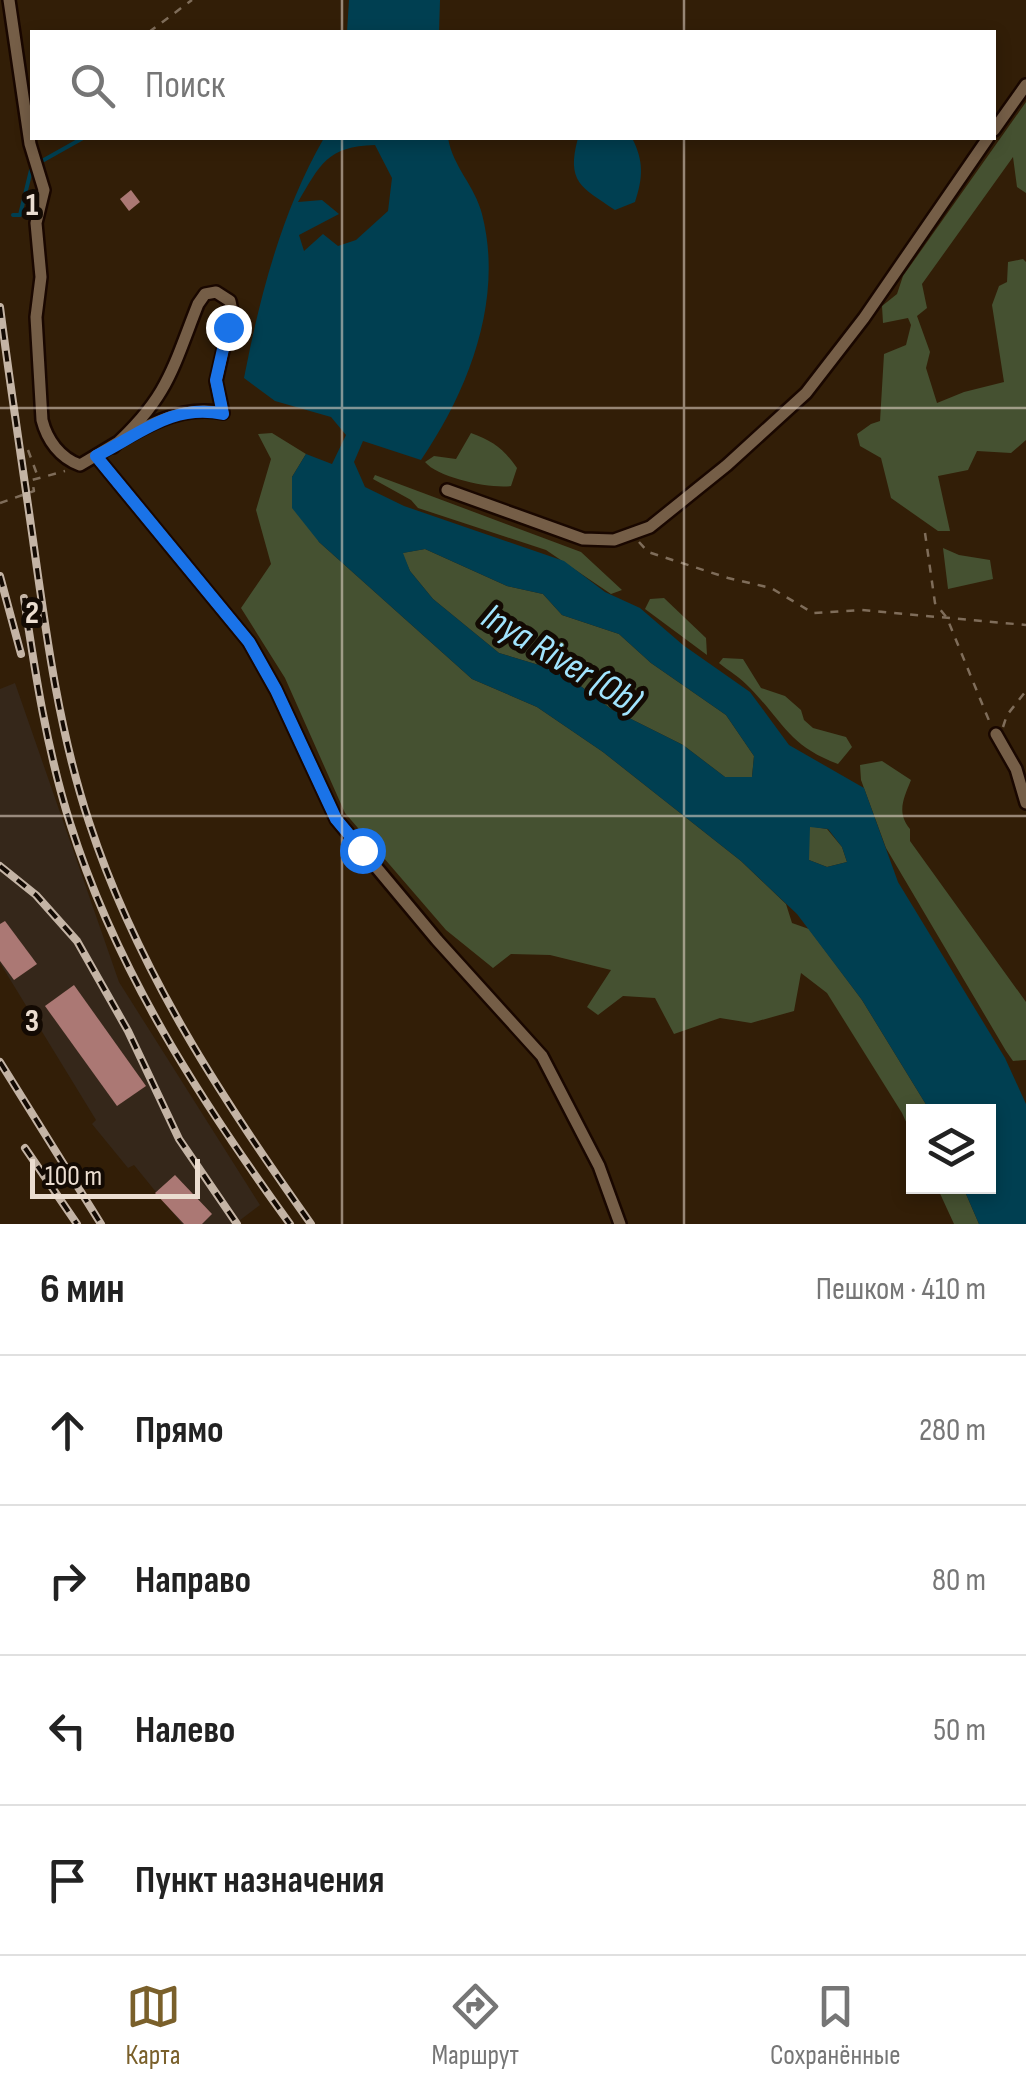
<!DOCTYPE html>
<html lang="ru">
<head>
<meta charset="utf-8">
<style>
  body { margin:0; font-family:"Sofia Sans Condensed",sans-serif; background:#f2f2f2; color:#222 }
  .controls { position:absolute; right:30px; bottom:30px; display:grid; overflow:hidden; border-radius:0px; box-shadow:0 5px 15px #0003 }
  .controls button { width:90px; height:90px; display:grid; place-items:center; padding:0; border:0; border-bottom:2px solid #e0e0e0; background:#fff; color:#222; font:50px sans-serif }
  .scale { position:absolute; left:30px; bottom:25px; width:170px; box-sizing:border-box; padding-left:10px; border:5px solid #ebddd0; border-top:0; font-size:28px; line-height:35px; white-space:nowrap; color:#ebddd0; -webkit-text-stroke:8px #130a03; paint-order:stroke }
  .stop { position:absolute; width:30px; height:30px; margin:-22px; border:8px solid #1a73e8; border-radius:50%; background:#fff }
  .stop.end { background:#1a73e8; border-color:#fff; box-shadow:0 2px 10px #0008 }
  .list { margin:0; padding:0; list-style:none }
  h2 { display:flex; justify-content:space-between; align-items:center; height:130px; margin:0; padding:0 40px; font-size:42px }
  h2 small { font-size:32px; font-weight:400; color:#767676 }
  .list li { display:grid; grid-template-columns:65px 1fr auto; gap:30px; align-items:center; box-sizing:border-box; height:150px; padding:0 40px; border-top:2px solid #e0e0e0 }
  .list b { display:block; font-size:38px; white-space:nowrap }
  .list em { font-size:32px; font-style:normal; color:#767676 }
  .icon { flex:none; width:55px; height:55px; fill:none; stroke:currentColor; stroke-width:2; stroke-linecap:round; stroke-linejoin:round }
  .map { position:relative; flex:none; width:1026px; height:1224px; overflow:hidden }
  .search { position:absolute; background:#fff; box-shadow:0 5px 15px #0003; left:30px; right:30px; top:30px; height:110px; display:flex; align-items:center; gap:25px; box-sizing:border-box; padding:0 35px; border-radius:0px; color:#767676; font-size:38px }
  .sheet { height:730px; background:#fff }
  nav { display:flex; justify-content:space-around; align-items:center; box-sizing:border-box; height:140px; border-top:2px solid #e0e0e0; background:#fff; font-size:28px; color:#767676 }
  nav a { display:grid; justify-items:center; gap:5px }
  nav .on { color:#7a602b }
  .map>svg:first-child { display:block }
  .industrial { fill:#35271a }
  .green { fill:#455131 }
  .water { fill:#003f51; fill-rule:evenodd }
  .lines { fill:none; stroke-linecap:round; stroke-linejoin:round }
  .stream { stroke:#003f51; stroke-width:4 }
  .building { fill:#ab7874 }
  .minor-casing { stroke:#190700; stroke-width:16 }
  .path { stroke:#7f6d5a; stroke-width:2.5; stroke-dasharray:8 8; stroke-linecap:butt }
  .minor { stroke:#755e47; stroke-width:11 }
  .rail-casing { stroke:#c4b4a5; stroke-width:8 }
  .rail { stroke:#130a03; stroke-width:4; stroke-dasharray:11; stroke-linecap:butt }
  .route { stroke:#1a73e8; stroke-width:12 }
  .grid { fill:none; stroke:#ebddd0; stroke-width:2.5; stroke-opacity:0.55 }
  .labels { text-anchor:middle; stroke-width:10; stroke-linejoin:round; paint-order:stroke }
  .water-label { font-size:38px; font-style:italic; fill:#a1e4fe; stroke:#130a03 }
  .grid-label { font-size:32px; text-anchor:middle; font-weight:bold; fill:#ebddd0; stroke:#130a03; stroke-width:10; stroke-linejoin:round; paint-order:stroke }
</style>
</head>
<body>
<div class="map">
<svg width="1026" height="1224" viewBox="0 0 1026 1224">
  <rect width="100%" height="100%" fill="#321e07"/>
  <polygon class="industrial" points="15,683 119,982 260,1205 235,1224 182,1224 134,1165 128,1168 92,1124 96,1120 0,963 0,689"/>
  <g class="green">
    <polygon points="1026,102 1026,193 1017,187 1013,157 922,284 927,308 917,316 930,352 926,368 937,403 964,392 1004,382 992,305 999,286 1007,282 1008,262 1023,259 1026,262 1026,440 1011,453 977,451 968,470 938,476 950,531 938,531 891,498 881,458 860,446 857,434 871,424 880,421 884,354 906,345 911,325 908,318 883,323 882,306 897,294 903,276"/>
    <polygon points="272,433 306,454 292,477 319,542 472,679 537,707 603,752 741,861 786,904 792,923 809,929 862,1000 930,1111 914,1112 913,1137 902,1113 827,993 801,973 794,1011 751,1023 720,1018 674,1034 655,998 623,996 598,1015 587,1007 611,970 550,955 511,954 493,968 446,930 345,813 285,678 241,608 271,564 256,510 271,459 258,434"/>
    <path d="M471,433C493,441 504,449 517,468L511,486C491,489 438,478 425,462L434,456L456,459Z"/>
    <polygon points="375,475 581,552 622,590 611,594 546,550 418,508 411,500 373,479"/>
    <polygon points="943,548 959,555 990,560 993,579 948,589"/>
    <polygon points="425,549 507,586 543,594 562,615 619,634 651,663 726,715 754,756 752,777 725,777 683,745 611,709 562,672 499,653 433,599 410,571 402,553"/>
    <polygon points="664,598 706,638 707,655 645,609 650,599"/>
    <path d="M723,658L743,659L761,688L785,696L801,710L804,720L813,728L846,737L852,747L838,764C789,746 784,723 750,688C741,678 729,671 719,663Z"/>
    <path d="M882,761L911,780C904,798 896,812 910,829V841L1026,1002V1060L1013,1061L1006,1051L886,848L861,780L860,765Z"/>
    <polygon points="809,826 827,829 842,847 847,862 827,867 809,860"/>
    <polygon points="937,1187 963,1187 979,1224 954,1224"/>
  </g>
  <g class="water">
    <polygon points="349,0 440,0 439,32 347,32"/>
    <path d="M324,138H448C453,167 475,186 482,214C504,299 469,390 421,460L363,441L354,462L365,487L404,506L564,561L605,592L640,608L683,645L750,692L789,745L864,788L898,882L1005,1058L1026,1104V1224H979L963,1187L988,1186V1112L930,1111L862,1000L797,914L741,861L603,752L537,707L472,679L319,542L292,508V477L306,454L332,464L346,435L331,417L275,401L244,378C260,295 282,211 324,138ZM375,145L392,178L388,211L356,240L338,246L323,234L304,251L299,235L339,214L322,200L298,202C320,165 327,146 375,145ZM425,549L507,586L543,594L562,615L619,634L651,663L726,715L754,756L752,777H725L683,745L611,709L562,672L499,653L433,599L410,571L403,553ZM810,827L828,829L842,847L847,862L827,867L809,860Z"/>
    <path d="M578,138H632C644,161 643,178 635,202L615,210C581,187 566,182 578,138Z"/>
  </g>
  <g class="lines">
    <g class="stream">
      <polyline points="42,161 83,138"/>
      <polyline points="13,215 20,215 31,170"/>
    </g>
  </g>
  <g class="building">
    <polygon points="131,190 140,202 129,211 120,199"/>
    <polygon points="5,921 37,964 14,980 0,961 0,924"/>
    <polygon points="74,985 146,1086 117,1106 45,1006"/>
    <polygon points="175,1175 212,1214 202,1224 184,1224 155,1193"/>
  </g>
  <g class="lines">
    <defs>
      <g id="minor">
        <path d="M9,0L30,144L44,190L36,223L41,277L36,317L42,420C47,440 60,458 80,465C124,440 171,402 223,413L216,381L232,311L230,301L216,292L205,294L198,304C172,370 168,397 113,447"/>
        <polyline points="994,130 1026,85"/>
        <polyline points="96,456 249,642 276,690 336,819 437,940 542,1056 599,1166 620,1224"/>
        <polyline points="447,490 583,539 614,540 650,527 727,465 806,393 864,318 988,138"/>
        <polyline points="996,734 1016,769 1026,803"/>
      </g>
    </defs>
    <use href="#minor" class="minor-casing"/>
    <g class="path">
      <polyline points="149,32 192,0"/>
      <polyline points="28,450 38,477"/>
      <polyline points="0,503 34,491 32,480 65,471"/>
      <polyline points="925,533 935,603 947,618 990,723"/>
      <polyline points="639,542 648,552 728,578 771,588 813,613 861,610 1026,625"/>
      <polyline points="1003,727 1007,715 1026,691"/>
    </g>
    <use href="#minor" class="minor"/>
    <defs>
      <g id="rail">
        <path d="M0,307C10,385 22,462 33,540C46,634 59,731 89,822C137,969 222,1099 311,1224"/>
        <polyline points="0,576 21,654"/>
        <path d="M24,598C35,673 47,750 70,823C116,970 200,1100 290,1224"/>
        <polyline points="0,866 36,895 77,941 128,1031 179,1139 237,1224"/>
        <polyline points="0,1062 101,1224"/>
        <polyline points="25,1148 77,1224"/>
      </g>
    </defs>
    <use href="#rail" class="rail-casing"/>
    <use href="#rail" class="rail"/>
  </g>
  <g class="lines">
    <path class="route" d="M228,327L216,380L223,414C172,403 139,435 96,456L249,642L276,690L336,819L362,850"/>
  </g>
  <path class="grid" d="M342,0V32M684,0V32M342,138V1224M684,138V1224M0,408H1026M0,816H1026"/>
  <g class="labels">
    <g class="water-label">
      <text transform="translate(562 658) rotate(31)" y="13">Inya River (Ob)</text>
    </g>
  </g>
  <g class="grid-label">
    <text x="32" y="215">1</text>
    <text x="32" y="623">2</text>
    <text x="32" y="1031">3</text>
  </g>
</svg>
<div class="controls">
<button><svg class="icon" aria-label="layers" viewBox="0 0 24 24"><path d="M12 4l9 5-9 5-9-5zM3 14l9 5 9-5"/></svg></button>
</div>
<div class="scale">100 m</div>
<div class="stop" style="left:362px;top:850px"></div>
<div class="stop end" style="left:228px;top:327px"></div>
<div class="search"><svg class="icon" aria-label="search" viewBox="0 0 24 24"><circle cx="10" cy="10" r="6"/><path d="M15 15l6 6"/></svg>Поиск</div>
</div>
<section class="sheet">
<h2>6 мин<small>Пешком · 410 m</small></h2>
<ul class="list">
<li><svg class="icon" aria-label="ahead" viewBox="0 0 24 24"><path d="M12 20V5M6 11l6-6 6 6"/></svg><div><b>Прямо</b></div><em>280 m</em></li>
<li><svg class="icon" aria-label="right" viewBox="0 0 24 24"><path d="M7 20v-9h11M14 6l5 5-5 5"/></svg><div><b>Направо</b></div><em>80 m</em></li>
<li><svg class="icon" aria-label="left" viewBox="0 0 24 24"><path d="M17 20v-9H6M10 6l-5 5 5 5"/></svg><div><b>Налево</b></div><em>50 m</em></li>
<li><svg class="icon" aria-label="arrive" viewBox="0 0 24 24"><path d="M6 21V4h12l-3 4 3 4H6"/></svg><div><b>Пункт назначения</b></div></li>
</ul>
</section>
<nav>
<a class="on"><svg class="icon" aria-label="map" viewBox="0 0 24 24"><path d="M3 6l6-2 6 2 6-2v14l-6 2-6-2-6 2zM9 4v14M15 6v14"/></svg>Карта</a>
<a><svg class="icon" aria-label="directions" viewBox="0 0 24 24"><path d="M12 3l9 9-9 9-9-9zM9 14v-3h6M13 9l2 2-2 2"/></svg>Маршрут</a>
<a><svg class="icon" aria-label="saved" viewBox="0 0 24 24"><path d="M7 4h10v16l-5-4-5 4z"/></svg>Сохранённые</a>
</nav>
</body>
</html>
